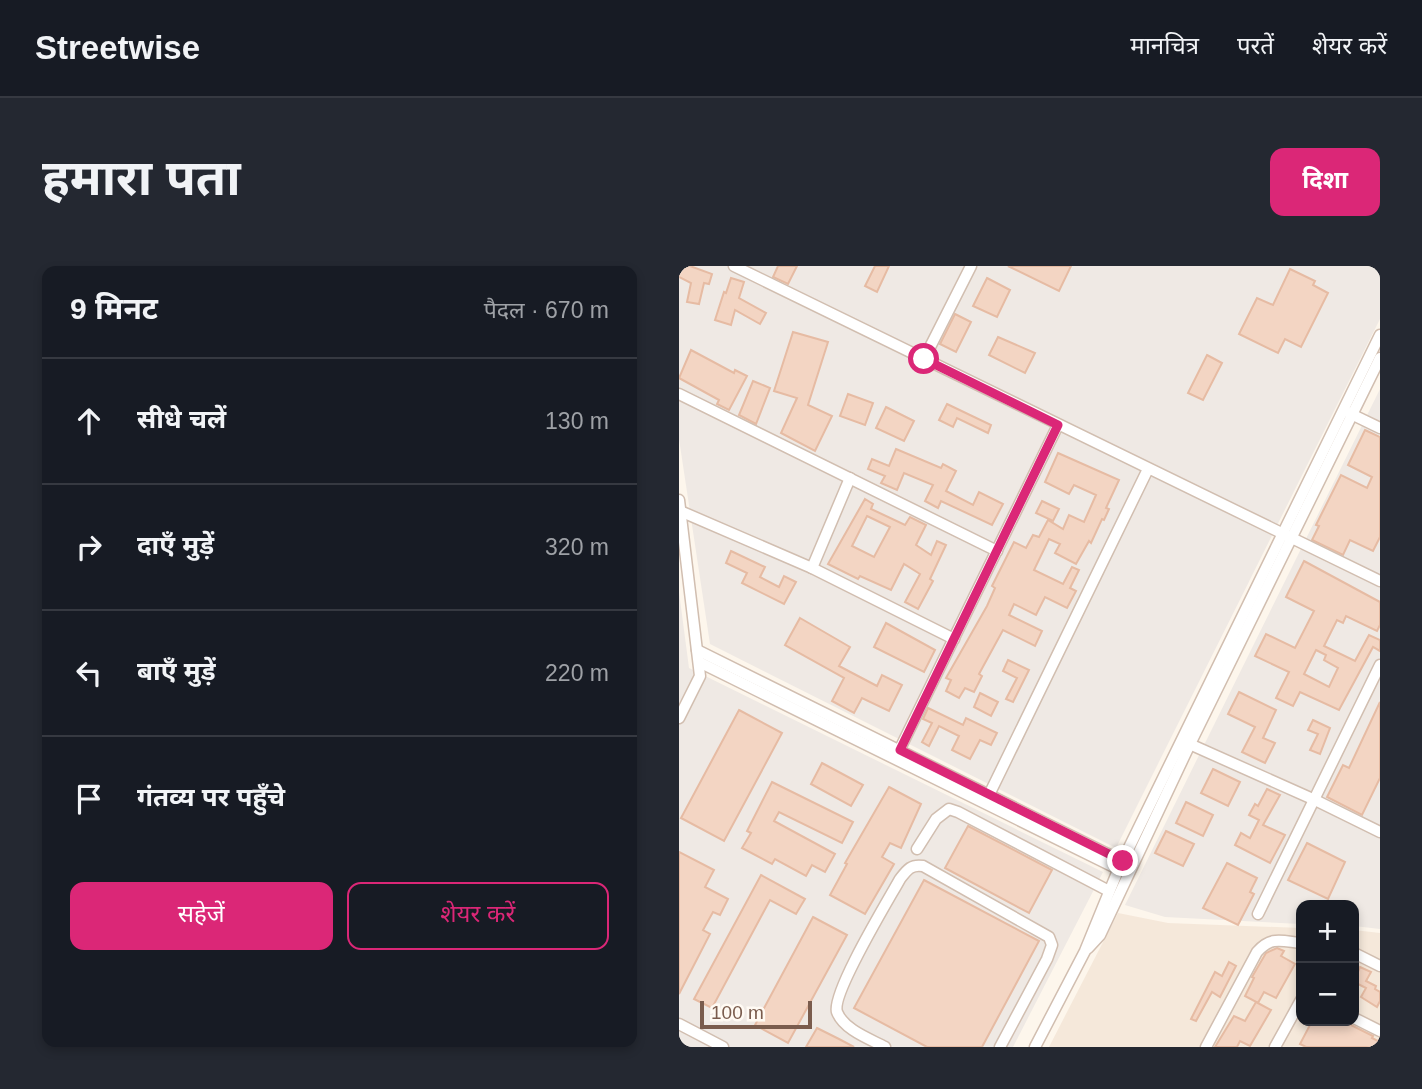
<!DOCTYPE html>
<html lang="hi">
<head>
<meta charset="utf-8">
<style>
  body { margin:0; font-family:Helvetica,"Noto Sans Devanagari",sans-serif; background:#242831; color:#f1f3f6 }
  .controls { position:absolute; right:21px; bottom:21px; display:grid; overflow:hidden; border-radius:14px; box-shadow:0 4px 10px #0003 }
  .controls button { width:63px; height:63px; display:grid; place-items:center; padding:0; border:0; border-bottom:2px solid #363941; background:#171b24; color:#f1f3f6; font:35px sans-serif }
  .scale { position:absolute; left:21px; bottom:18px; width:112px; box-sizing:border-box; padding-left:7px; border:4px solid #7a5c4d; border-top:0; font-size:19px; line-height:24px; white-space:nowrap; color:#7a5c4d; -webkit-text-stroke:5px #fffaf3; paint-order:stroke }
  .stop { position:absolute; width:21px; height:21px; margin:-16px; border:5px solid #db2777; border-radius:50%; background:#fff }
  .stop.end { background:#db2777; border-color:#fff; box-shadow:0 2px 7px #0008 }
  .list { margin:0; padding:0; list-style:none }
  h2 { display:flex; justify-content:space-between; align-items:center; height:91px; margin:0; padding:0 28px; font-size:30px }
  h2 small { font-size:23px; font-weight:400; color:#9ea1a6 }
  .list li { display:grid; grid-template-columns:46px 1fr auto; gap:21px; align-items:center; box-sizing:border-box; height:126px; padding:0 28px; border-top:2px solid #363941 }
  .list b { display:block; font-size:26px; white-space:nowrap }
  .list em { font-size:23px; font-style:normal; color:#9ea1a6 }
  .actions { display:flex; gap:14px; padding:21px 28px }
  .actions a { flex:1; padding:16px 0; border:2px solid #db2777; border-radius:14px; text-align:center; font-size:24px; color:#db2777 }
  .actions .main { background:#db2777; color:#fff }
  .icon { flex:none; width:38px; height:38px; fill:none; stroke:currentColor; stroke-width:2; stroke-linecap:round; stroke-linejoin:round }
  .map { position:relative; flex:none; width:701px; height:781px; overflow:hidden; border-radius:14px }
  header { display:flex; align-items:center; gap:42px; box-sizing:border-box; height:98px; padding:0 35px; background:#171b24; border-bottom:2px solid #363941 }
  header strong { font-size:33px }
  nav { display:flex; gap:38px; margin-inline-start:auto; font-size:24px }
  .intro { display:flex; align-items:center; justify-content:space-between; box-sizing:border-box; height:168px; padding:0 42px }
  h1 { margin:0; font-size:49px }
  .button { padding:18px 32px; border-radius:14px; background:#db2777; color:#fff; font-size:24px; font-weight:700 }
  main { display:flex; gap:42px; padding:0 42px }
  aside { flex:1; background:#171b24; border-radius:14px; box-shadow:0 4px 10px #0003 }
  .map>svg:first-child { display:block }
  .residential { fill:#f5e8da }
  .industrial { fill:#efe9e4 }
  .building { fill:#f3d5c3; stroke:#e6bba3; stroke-width:2; fill-rule:evenodd }
  .lines { fill:none; stroke-linecap:round; stroke-linejoin:round }
  .minor-casing { stroke:#d1beb0; stroke-width:13 }
  .minor { stroke:#fff; stroke-width:10 }
  .route { stroke:#db2777; stroke-width:9 }
</style>
</head>
<body>
<header>
<strong>Streetwise</strong>
<nav><a>मानचित्र</a><a>परतें</a><a>शेयर करें</a></nav>
</header>
<div class="intro"><h1>हमारा पता</h1><a class="button">दिशा</a></div>
<main>
<aside>
<h2>9 मिनट<small>पैदल · 670 m</small></h2>
<ul class="list">
<li><svg class="icon" aria-label="ahead" viewBox="0 0 24 24"><path d="M12 20V5M6 11l6-6 6 6"/></svg><div><b>सीधे चलें</b></div><em>130 m</em></li>
<li><svg class="icon" aria-label="right" viewBox="0 0 24 24"><path d="M7 20v-9h11M14 6l5 5-5 5"/></svg><div><b>दाएँ मुड़ें</b></div><em>320 m</em></li>
<li><svg class="icon" aria-label="left" viewBox="0 0 24 24"><path d="M17 20v-9H6M10 6l-5 5 5 5"/></svg><div><b>बाएँ मुड़ें</b></div><em>220 m</em></li>
<li><svg class="icon" aria-label="arrive" viewBox="0 0 24 24"><path d="M6 21V4h12l-3 4 3 4H6"/></svg><div><b>गंतव्य पर पहुँचे</b></div></li>
</ul>
<div class="actions"><a class="main">सहेजें</a><a>शेयर करें</a></div>
</aside>
<div class="map">
<svg width="701" height="781" viewBox="0 0 701 781">
  <rect width="100%" height="100%" fill="#fdf6ec"/>
  <polygon class="residential" points="439,647 489,657 622,662 622,755 675,755 675,664 701,667 701,781 370,781"/>
  <g class="industrial">
    <polygon points="0,0 701,0 701,53 437,582 31,378 0,173"/>
    <polygon points="701,123 701,663 675,660 675,639 622,639 622,658 486,651 446,639"/>
    <polygon points="0,326 10,402 424,606 334,781 0,781"/>
  </g>
  <g class="building">
    <polygon points="0,0 11,0 33,8 30,18 25,17 20,38 8,36 12,17 0,11"/>
    <polygon points="99,0 118,0 109,18 94,11"/>
    <polygon points="196,0 210,0 198,26 186,20"/>
    <polygon points="329,0 392,0 380,25"/>
    <polygon points="611,3 636,15 634,19 649,27 622,81 606,73 599,87 560,68 578,32 594,39"/>
    <polygon points="52,12 65,16 60,32 87,47 81,58 56,44 52,59 36,54 45,26 47,27"/>
    <polygon points="308,12 331,24 318,51 294,40"/>
    <polygon points="276,48 292,56 277,86 261,78"/>
    <polygon points="114,66 149,76 129,139 153,150 136,185 102,167 118,132 95,125"/>
    <polygon points="319,71 356,87 346,107 310,89"/>
    <polygon points="12,84 55,107 56,104 68,110 50,144 38,138 40,134 0,112"/>
    <polygon points="528,89 543,97 524,134 509,127"/>
    <polygon points="74,115 91,122 77,158 60,149"/>
    <polygon points="169,128 194,137 186,159 161,150"/>
    <polygon points="268,138 312,159 309,167 278,152 274,161 260,154"/>
    <polygon points="207,141 235,155 225,175 197,162"/>
    <polygon points="686,164 701,171 701,271 694,285 671,274 664,289 633,274 640,260 637,259 662,209 688,222 693,211 669,199"/>
    <polygon points="217,183 262,202 264,198 277,205 267,225 294,239 300,226 324,238 313,259 262,235 259,242 246,235 254,219 225,207 218,224 202,217 206,210 189,203 193,193 210,200"/>
    <polygon points="379,187 440,214 427,242 430,243 425,254 423,253 412,277 410,275 397,298 376,287 381,278 370,273 355,304 384,318 393,301 400,304 391,322 397,325 388,342 366,331 357,349 335,338 330,349 363,365 356,380 324,364 300,408 303,410 295,426 286,422 280,432 267,425 272,414 267,412 308,340 316,322 313,320 335,276 347,282 354,269 360,271 369,254 384,263 390,249 405,256 417,229 395,219 390,228 366,216"/>
    <path d="M186,233L194,238L192,243L226,259L231,251L247,259L237,279L252,289L258,275L267,279L251,313L254,315L239,343L226,336L241,308L225,298L212,324L181,310L179,313L149,298ZM188,250L211,261L195,291L173,280Z"/>
    <polygon points="363,235 380,243 374,255 357,247"/>
    <polygon points="52,285 86,301 81,311 100,321 105,310 117,316 105,338 63,317 68,307 47,297"/>
    <path d="M625,295L701,336V359L698,365L667,350L664,357L658,354L645,380L676,395L690,369L701,374V385L694,381L660,444L621,426L614,440L597,432L610,406L576,390L587,368L616,382L635,345L607,331ZM637,384L647,389L645,394L659,402L650,421L625,408Z"/>
    <polygon points="121,352 171,381 160,400 198,420 203,409 223,419 210,445 183,432 175,447 153,435 165,412 106,379"/>
    <polygon points="207,357 256,384 245,406 195,381"/>
    <polygon points="329,394 350,404 334,436 327,433 338,412 324,405"/>
    <polygon points="560,426 597,444 584,472 596,477 586,497 563,486 576,461 549,448"/>
    <polygon points="301,427 319,436 312,450 295,441"/>
    <polygon points="701,436 701,512 683,549 648,531 664,499 670,502"/>
    <polygon points="249,442 284,459 287,452 318,467 312,479 301,474 291,493 273,484 280,470 260,460 250,480 243,476 253,457 244,453"/>
    <polygon points="60,444 103,467 45,575 2,552"/>
    <polygon points="634,454 651,462 641,488 631,484 639,468 629,464"/>
    <polygon points="143,497 184,519 172,540 132,518"/>
    <polygon points="534,503 561,516 549,540 522,527"/>
    <polygon points="93,516 174,556 163,577 100,546 95,555 156,588 146,606 133,599 127,610 96,593 93,598 63,582 72,567 68,565"/>
    <polygon points="210,521 242,538 222,582 211,577 203,591 215,598 186,648 151,629 168,598 166,597"/>
    <polygon points="588,523 601,529 584,559 606,569 591,597 556,579 562,567 571,572 580,554 570,549 576,538 579,540"/>
    <polygon points="507,536 534,549 524,570 497,557"/>
    <polygon points="289,560 373,604 350,647 266,602"/>
    <polygon points="487,565 515,578 504,600 476,587"/>
    <polygon points="628,577 666,596 649,633 609,614"/>
    <polygon points="0,586 35,604 26,621 49,633 41,649 34,646 24,664 31,668 0,728"/>
    <polygon points="548,597 578,612 571,626 575,628 559,659 524,642"/>
    <polygon points="82,609 126,633 117,648 91,634 33,742 15,733"/>
    <polygon points="245,614 360,675 303,781 248,781 175,742"/>
    <polygon points="134,651 168,669 109,777 76,759"/>
    <polygon points="598,682 605,685 602,690 616,698 597,732 585,726 579,737 566,730 575,712 573,711 587,687"/>
    <polygon points="550,696 557,700 541,731 533,726 517,755 512,753 536,706 543,710"/>
    <polygon points="681,701 692,706 687,715 697,720 696,723 701,726 701,735 698,741 682,731 687,722 675,716"/>
    <polygon points="577,736 592,744 571,780 561,775 558,781 536,781 555,750 566,755"/>
    <polygon points="624,755 664,755 694,770 693,772 701,776 701,781 627,781 621,778 631,759"/>
    <polygon points="138,762 160,773 175,781 127,781"/>
  </g>
  <g class="lines">
    <defs>
      <g id="minor">
        <polyline points="55,0 701,315"/>
        <polyline points="245,93 292,0"/>
        <polyline points="0,128 318,285"/>
        <polyline points="670,147 701,162"/>
        <polyline points="0,234 21,410 0,452"/>
        <polyline points="1,245 133,302 275,373"/>
        <polyline points="133,302 171,212"/>
        <polyline points="18,384 447,597"/>
        <polyline points="20,396 443,605"/>
        <polyline points="506,476 636,534 701,566"/>
        <polyline points="218,489 379,159"/>
        <polyline points="308,533 469,203"/>
        <polyline points="238,583 257,553 270,543 279,546 430,625"/>
        <polyline points="579,648 701,399"/>
        <polyline points="409,682 421,669 511,478 701,92"/>
        <polyline points="675,687 701,700"/>
        <polyline points="675,752 701,765"/>
        <polyline points="0,758 44,781"/>
        <path d="M206,781C191,773 165,764 158,746C152,728 210,633 221,613C228,604 232,598 244,600L370,671L373,679L368,693L321,781"/>
        <polyline points="356,781 406,685 440,602 701,69"/>
        <path d="M527,781L578,686C592,670 602,675 622,677"/>
        <polyline points="596,781 622,734"/>
      </g>
    </defs>
    <use href="#minor" class="minor-casing"/>
    <use href="#minor" class="minor"/>
  </g>
  <g class="lines">
    <polyline class="route" points="245,93 379,159 221,484 444,595"/>
  </g>
</svg>
<div class="controls">
<button>+</button>
<button>−</button>
</div>
<div class="scale">100 m</div>
<div class="stop" style="left:245px;top:93px"></div>
<div class="stop end" style="left:444px;top:595px"></div>
</div>
</main>
</body>
</html>
